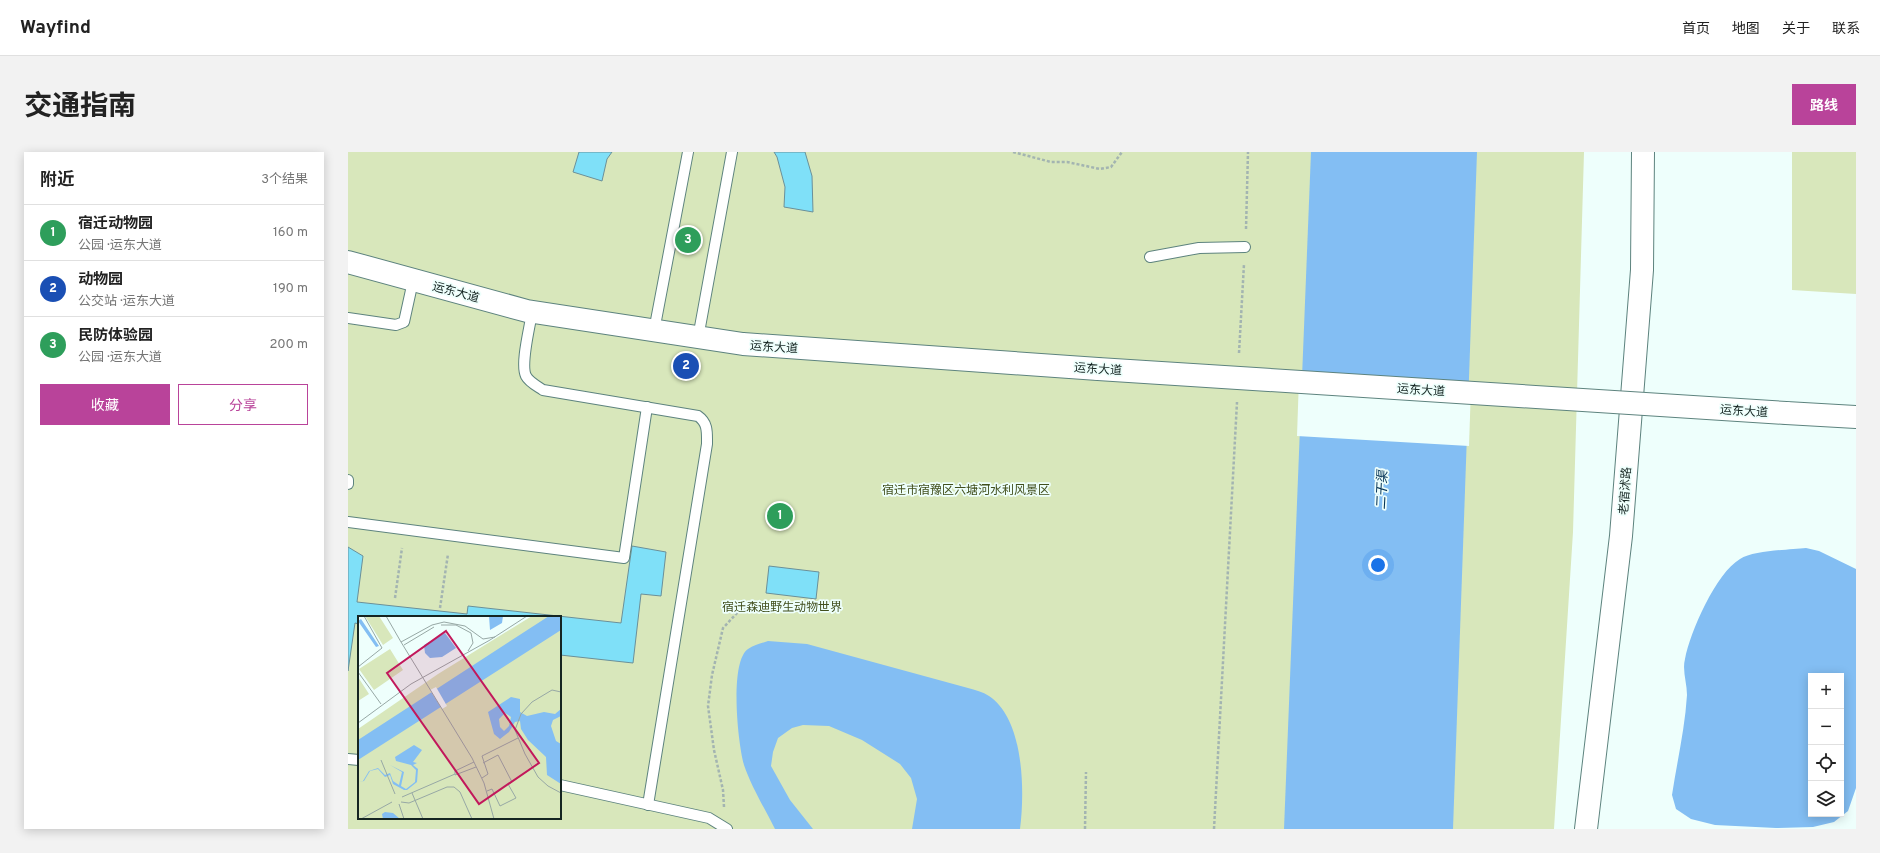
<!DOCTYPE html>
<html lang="zh">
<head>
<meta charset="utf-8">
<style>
  body { margin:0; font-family:Overpass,"Noto Sans SC",sans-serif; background:#f2f2f2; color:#222 }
  .controls { position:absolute; right:12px; bottom:12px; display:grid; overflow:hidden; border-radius:0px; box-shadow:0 2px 10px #0003 }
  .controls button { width:36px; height:36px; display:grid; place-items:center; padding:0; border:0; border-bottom:1px solid #e0e0e0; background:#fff; color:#222; font:20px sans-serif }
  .you { position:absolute; left:1030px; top:413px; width:14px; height:14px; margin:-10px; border:3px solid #fff; border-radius:50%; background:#1a73e8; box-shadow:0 0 0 6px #1a73e833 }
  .badge { display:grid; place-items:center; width:26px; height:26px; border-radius:50%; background:#b9439a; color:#fff; font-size:13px; font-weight:700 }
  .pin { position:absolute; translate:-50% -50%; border:2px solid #fff; box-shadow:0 1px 4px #0006 }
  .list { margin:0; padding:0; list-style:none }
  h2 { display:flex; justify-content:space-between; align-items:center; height:52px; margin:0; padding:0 16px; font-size:17px }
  h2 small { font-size:13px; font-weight:400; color:#767676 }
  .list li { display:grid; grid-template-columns:26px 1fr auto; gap:12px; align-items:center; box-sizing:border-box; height:56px; padding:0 16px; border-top:1px solid #e0e0e0 }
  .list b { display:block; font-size:15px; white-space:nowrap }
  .list p { margin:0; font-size:13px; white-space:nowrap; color:#767676 }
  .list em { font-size:13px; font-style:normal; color:#767676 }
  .actions { display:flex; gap:8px; padding:12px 16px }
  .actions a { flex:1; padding:9px 0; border:1px solid #b9439a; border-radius:0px; text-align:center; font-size:14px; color:#b9439a }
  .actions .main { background:#b9439a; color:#fff }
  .icon { flex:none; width:22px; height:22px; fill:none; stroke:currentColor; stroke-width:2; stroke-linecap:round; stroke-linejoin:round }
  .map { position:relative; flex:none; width:1508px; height:677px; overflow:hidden; border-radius:0px }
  header { display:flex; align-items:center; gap:24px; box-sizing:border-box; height:56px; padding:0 20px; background:#fff; border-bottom:1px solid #e0e0e0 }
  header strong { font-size:19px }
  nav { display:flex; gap:22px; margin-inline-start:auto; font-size:14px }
  .intro { display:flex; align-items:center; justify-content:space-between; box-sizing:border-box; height:96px; padding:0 24px }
  h1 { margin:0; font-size:28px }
  .button { padding:10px 18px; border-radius:0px; background:#b9439a; color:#fff; font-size:14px; font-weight:700 }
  main { display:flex; gap:24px; padding:0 24px }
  aside { flex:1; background:#fff; border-radius:0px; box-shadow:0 2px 10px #0003 }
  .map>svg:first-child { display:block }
  .green { fill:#d8e7bb; fill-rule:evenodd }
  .water { fill:#83bef3; fill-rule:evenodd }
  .pier { fill:#eefffc }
  .building { fill:#7fe0f8; stroke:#6b9099 }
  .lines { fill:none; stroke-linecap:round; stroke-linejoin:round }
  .service-casing { stroke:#5d837e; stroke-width:12 }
  .secondary-casing { stroke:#5d837e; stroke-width:24 }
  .path { stroke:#a3b4b1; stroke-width:2.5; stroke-dasharray:3 2; stroke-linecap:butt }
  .service { stroke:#fff; stroke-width:10 }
  .secondary { stroke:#fff; stroke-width:22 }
  .secondary-bridge-casing { stroke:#5d837e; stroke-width:24; stroke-linecap:butt }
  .secondary-bridge { stroke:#fff; stroke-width:22 }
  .labels { text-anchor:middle; stroke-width:3.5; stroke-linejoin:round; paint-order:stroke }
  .street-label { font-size:12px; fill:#152522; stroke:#eefffc }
  .park-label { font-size:12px; fill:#414f1c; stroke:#eefffc }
  .water-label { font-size:13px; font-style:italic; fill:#053355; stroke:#eefffc }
  .inset-road { fill:none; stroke:#97a8a5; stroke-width:1 }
  .view { fill:#c2185b; fill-opacity:0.15; stroke:#c2185b; stroke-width:2 }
  .inset-edge { fill:none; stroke:#152522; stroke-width:2 }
</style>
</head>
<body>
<header>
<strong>Wayfind</strong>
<nav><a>首页</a><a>地图</a><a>关于</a><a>联系</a></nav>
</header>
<div class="intro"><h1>交通指南</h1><a class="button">路线</a></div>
<main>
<aside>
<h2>附近<small>3个结果</small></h2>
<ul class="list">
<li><span class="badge" style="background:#2e9e5b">1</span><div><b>宿迁动物园</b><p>公园 · 运东大道</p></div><em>160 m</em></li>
<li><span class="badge" style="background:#1a4fb4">2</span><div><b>动物园</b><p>公交站 · 运东大道</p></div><em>190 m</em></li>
<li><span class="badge" style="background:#2e9e5b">3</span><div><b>民防体验园</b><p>公园 · 运东大道</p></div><em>200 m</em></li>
</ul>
<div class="actions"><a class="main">收藏</a><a>分享</a></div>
</aside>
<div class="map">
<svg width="1508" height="677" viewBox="0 0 1508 677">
  <rect width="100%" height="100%" fill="#eefffc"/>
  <g class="green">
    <path d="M0,0H1236L1225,380L1206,677H0ZM11,465H212V666H11Z"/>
    <polygon points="1444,0 1508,0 1508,142 1444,138"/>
  </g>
  <g class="water">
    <polygon points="963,0 1129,0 1105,677 936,677"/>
    <path d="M1458,396L1471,399L1508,417V636L1500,659L1486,670L1465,675L1428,676L1367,673L1343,667L1328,657L1324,643C1329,610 1337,576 1339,543C1339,531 1334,518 1337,507C1342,480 1368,421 1392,407C1406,398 1441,398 1458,396ZM1463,524H1493V662H1463Z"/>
    <path d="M420,489L459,492L620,536C627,538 635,540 641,544C676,567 677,639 672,677H564L569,647L563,626L552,612L514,588L481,574L455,573L444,576L430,586L425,600L423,614L442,648L465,677H427C417,657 403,634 396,613C390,593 381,510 400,497C406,493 414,491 420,489Z"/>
  </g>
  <polygon class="pier" points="951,226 1123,235 1121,294 949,284"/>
  <g class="building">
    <polygon points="231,0 264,0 259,7 254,29 225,20"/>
    <polygon points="426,0 457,0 464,24 465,60 436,55 437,35 429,5"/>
    <polygon points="284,394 318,400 313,444 293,442 285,511 212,503 212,465 11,465 11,472 7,471 0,519 0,395 15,404 9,450 119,462 120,454 273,471"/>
    <polygon points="421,414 471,420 468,447 418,441"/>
  </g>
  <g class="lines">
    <defs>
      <g id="service">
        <polyline points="802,105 851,96 897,95"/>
        <path d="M184,160C182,175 172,212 178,224C181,230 189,234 195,238L350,264C360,271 359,280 359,292L300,653"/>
        <polyline points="0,166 48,173 56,170 65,129"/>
        <polyline points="306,179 340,0"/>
        <polyline points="350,186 384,0"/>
        <polyline points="0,328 0,332"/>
        <polyline points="0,370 276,406 299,255"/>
        <polyline points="0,607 11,608"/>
        <polyline points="212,633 361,666 379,677"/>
      </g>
      <g id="secondary">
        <polyline points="0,110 179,159 395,192 750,217"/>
        <polyline points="1438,261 1508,265"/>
        <polyline points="1238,677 1273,384 1294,118 1295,0"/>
      </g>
    </defs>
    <use href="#service" class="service-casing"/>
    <use href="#secondary" class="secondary-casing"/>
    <g class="path">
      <polyline points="665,0 703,10 719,10 752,17 763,15 774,0"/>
      <polyline points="898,77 900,0"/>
      <polyline points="891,201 896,112"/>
      <polyline points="47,446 54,396"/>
      <polyline points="92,456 100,402"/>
      <polyline points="376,655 375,638 366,598 360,554 364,523 375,476 389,461 410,452"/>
      <polyline points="737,677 738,620"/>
      <polyline points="866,677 889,250"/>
    </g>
    <use href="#service" class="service"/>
    <use href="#secondary" class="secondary"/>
    <defs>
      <polyline id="secondary-bridge" points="750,217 1438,261"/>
    </defs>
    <use href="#secondary-bridge" class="secondary-bridge-casing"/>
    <use href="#secondary-bridge" class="secondary-bridge"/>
  </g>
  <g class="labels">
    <g class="street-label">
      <text transform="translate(108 140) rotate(15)" y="4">运东大道</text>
      <text transform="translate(426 195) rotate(4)" y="4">运东大道</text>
      <text transform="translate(750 217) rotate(4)" y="4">运东大道</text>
      <text transform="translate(1073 238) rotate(4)" y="4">运东大道</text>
      <text transform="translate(1396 259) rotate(4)" y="4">运东大道</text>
      <text transform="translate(1277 339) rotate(-86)" y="4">老宿沭路</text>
    </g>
    <g class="park-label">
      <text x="618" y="342">宿迁市宿豫区六塘河水利风景区</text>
      <text x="434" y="459">宿迁森迪野生动物世界</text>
    </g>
    <g class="water-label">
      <text transform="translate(1033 338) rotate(-87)" y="5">二干渠</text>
    </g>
  </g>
  <g transform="translate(10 464)">
    <rect width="203" height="203" fill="#eefffc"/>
    <path d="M7,0H21L35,22L25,29ZM174,0H203V203H0V113L80,58ZM32,33L45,54L16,74L1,53ZM0,61L11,78L0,85Z" fill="#d8e7bb"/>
    <path d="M131,0H145L144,7L132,14ZM191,0H203V14L0,144V124ZM3,3L21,30L18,31L0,5ZM87,17L98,32L84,41L72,42L67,37L66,29ZM153,81L162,83V96L169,100L186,96L197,98L203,93V100L195,104L193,110L198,125L203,128V168L189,159L188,141L170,124L163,113L162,105L157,106L151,116L142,123L136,118L130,96ZM147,97L153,101L151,110L146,115L142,111L141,103ZM56,129L64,134L55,146L59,147L55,149L60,153L59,166L49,174H46L35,168L32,159L27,161L20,153L12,155L6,165L1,166L5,165L11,155L20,152L27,159L32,157L35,165L41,169L44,156L32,149L46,156L43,170L48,173L57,166L58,154L53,149L38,145L37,141ZM27,196L35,197L42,203H25L24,198Z" fill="#83bef3" fill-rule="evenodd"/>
    <path d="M78,71L89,90L84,93L72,74Z" fill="#eefffc"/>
    <path class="inset-road" d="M28,0L43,26M83,9H98L113,17L115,27L110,35M46,29L76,11M0,51L24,32L6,0M0,56L23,88M203,76L194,74L174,86L163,98L157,114L167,138L180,161L190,170L203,177M0,107L53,68L132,24L169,0M23,144L37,178M116,146L97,155V159L118,151M125,147L140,139L154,166L150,168L158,182L142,190L134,173L129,175M124,162L130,158L124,140L160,122M54,177L65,203M44,181L97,158M43,186L51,187L89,171H96L102,176L114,203M41,188L46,203M3,203L34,186M136,203L126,167L114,142L43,26L74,9L86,6L107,10L125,23L137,21"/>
    <path class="view" d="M88,15L181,147L121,188L29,57Z"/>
    <rect width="203" height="203" class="inset-edge"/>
  </g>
</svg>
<div class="controls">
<button>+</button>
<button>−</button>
<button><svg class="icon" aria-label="locate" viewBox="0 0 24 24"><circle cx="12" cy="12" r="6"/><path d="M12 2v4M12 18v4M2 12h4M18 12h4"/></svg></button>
<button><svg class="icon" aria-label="layers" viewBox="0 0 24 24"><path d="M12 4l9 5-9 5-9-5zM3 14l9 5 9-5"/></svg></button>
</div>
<div class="you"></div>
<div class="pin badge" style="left:432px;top:364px;background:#2e9e5b">1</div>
<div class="pin badge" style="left:338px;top:214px;background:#1a4fb4">2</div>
<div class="pin badge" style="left:340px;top:88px;background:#2e9e5b">3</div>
</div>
</main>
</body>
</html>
